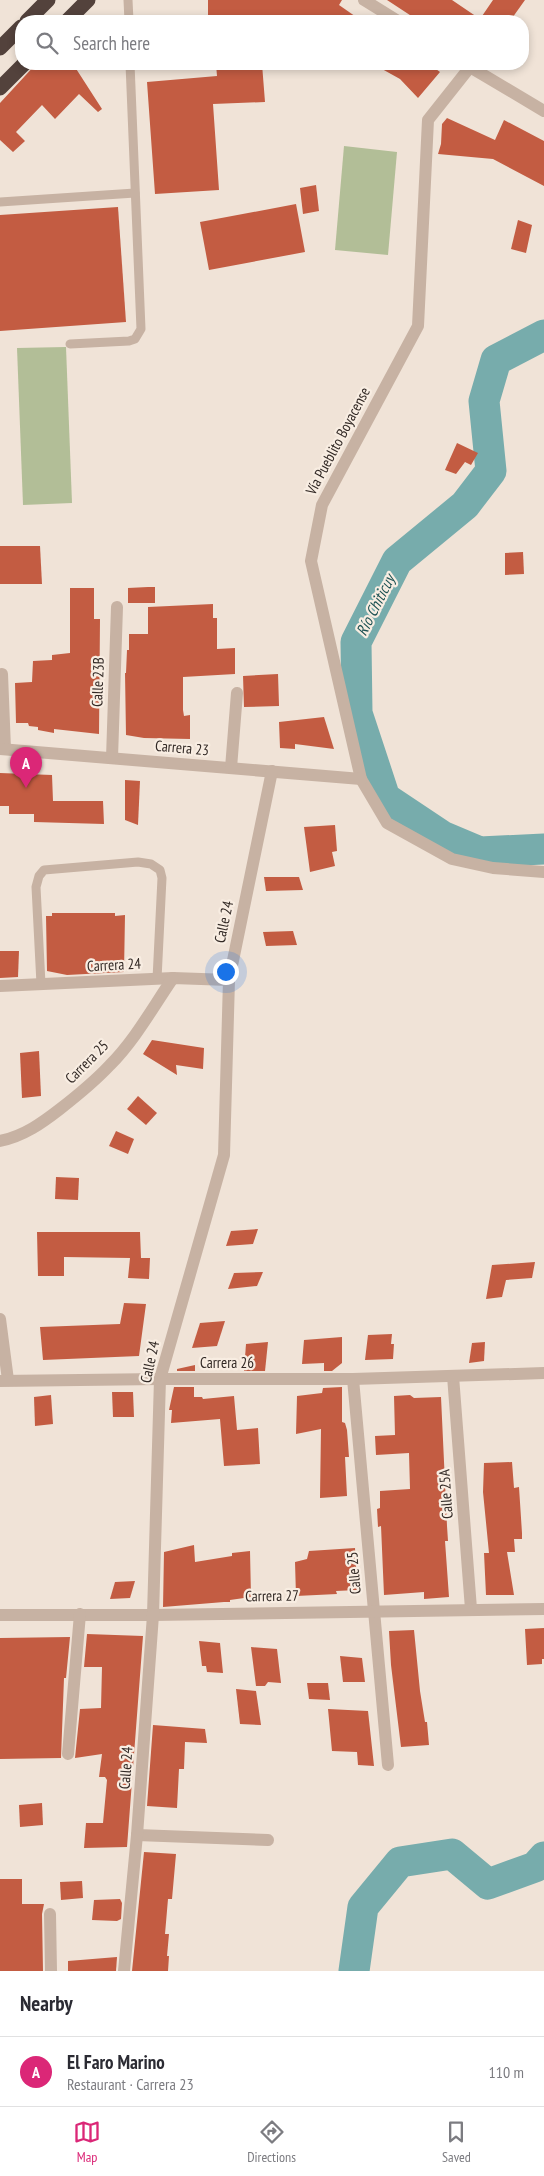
<!DOCTYPE html>
<html lang="en">
<head>
<meta charset="utf-8">
<style>
  body { margin:0; font-family:"PT Sans Narrow",sans-serif; background:#f7f7f7; color:#2b2b33 }
  .you { position:absolute; left:225px; top:971px; width:18px; height:18px; margin:-12px; border:4px solid #fff; border-radius:50%; background:#1a73e8; box-shadow:0 0 0 8px #1a73e833 }
  .badge { display:grid; place-items:center; width:32px; height:32px; border-radius:50%; background:#db2777; color:#fff; font-size:16px; font-weight:700 }
  .pin { position:absolute; translate:-50% -41px; filter:drop-shadow(0 1px 2px #0008) }
  .pin::after { content:''; position:absolute; top:26px; width:18px; height:15px; background:inherit; clip-path:polygon(0 0,100% 0,50% 100%) }
  .list { margin:0; padding:0; list-style:none }
  h2 { display:flex; justify-content:space-between; align-items:center; height:65px; margin:0; padding:0 20px; font-size:21px }
  h2 small { font-size:16px; font-weight:400; color:#7c7c81 }
  .list li { display:grid; grid-template-columns:32px 1fr auto; gap:15px; align-items:center; box-sizing:border-box; height:70px; padding:0 20px; border-top:1px solid #e1e1e2 }
  .list b { display:block; font-size:19px; white-space:nowrap }
  .list p { margin:0; font-size:16px; white-space:nowrap; color:#7c7c81 }
  .list em { font-size:16px; font-style:normal; color:#7c7c81 }
  .icon { flex:none; width:28px; height:28px; fill:none; stroke:currentColor; stroke-width:2; stroke-linecap:round; stroke-linejoin:round }
  .map { position:relative; flex:none; width:544px; height:1971px; overflow:hidden }
  .search { position:absolute; background:#fff; box-shadow:0 2px 8px #0003; left:15px; right:15px; top:15px; height:55px; display:flex; align-items:center; gap:12px; box-sizing:border-box; padding:0 18px; border-radius:20px; color:#7c7c81; font-size:19px }
  .sheet { height:135px; background:#fff }
  nav { display:flex; justify-content:space-around; align-items:center; box-sizing:border-box; height:70px; border-top:1px solid #e1e1e2; background:#fff; font-size:14px; color:#7c7c81 }
  nav a { display:grid; justify-items:center; gap:2px }
  nav .on { color:#db2777 }
  .map>svg:first-child { display:block }
  .green { fill:#b2be97 }
  .lines { fill:none; stroke-linecap:round; stroke-linejoin:round }
  .river { stroke:#77acac; stroke-width:31 }
  .building { fill:#c35c42 }
  .lane { stroke:#c7b2a3; stroke-width:9 }
  .street { stroke:#c7b2a3; stroke-width:12 }
  .highway { stroke:#53423c; stroke-width:15 }
  .labels { text-anchor:middle; stroke-width:4.5; stroke-linejoin:round; paint-order:stroke }
  .street-label { font-size:15px; fill:#322925; stroke:#f8ede2 }
  .water-label { font-size:16px; font-style:italic; fill:#1c5152; stroke:#f8ede2 }
</style>
</head>
<body>
<div class="map">
<svg width="544" height="1971" viewBox="0 0 544 1971">
  <rect width="100%" height="100%" fill="#f0e3d7"/>
  <g class="green">
    <polygon points="344,146 397,152 388,255 335,250"/>
    <polygon points="66,347 72,503 23,505 17,348"/>
  </g>
  <g class="lines">
    <g class="river">
      <polyline points="544,335 496,360 484,401 491,471 465,505 397,561 356,642 357,713 385,798 442,836 480,852 544,849"/>
      <polyline points="354,1971 363,1907 400,1862 452,1854 488,1884 535,1867 544,1857"/>
    </g>
  </g>
  <g class="building">
    <polygon points="208,0 342,0 339,5 362,21 208,21"/>
    <polygon points="387,0 452,0 480,19 493,0 525,0 510,21 419,21"/>
    <polygon points="36,64 73,64 102,109 98,112 79,94 55,119 42,105 16,132 25,141 13,152 0,140 0,103"/>
    <polygon points="216,64 262,64 265,102 213,104 219,190 155,194 147,82 217,76"/>
    <polygon points="373,64 429,64 440,72 418,98 400,79"/>
    <polygon points="447,118 495,140 504,120 544,141 544,186 493,159 438,154 441,144 442,124"/>
    <polygon points="316,185 319,211 303,214 300,188"/>
    <polygon points="296,204 305,252 209,270 200,222"/>
    <polygon points="118,207 126,322 0,331 0,215"/>
    <polygon points="518,220 532,225 526,253 511,249"/>
    <polygon points="457,443 478,453 471,465 465,462 456,474 445,470"/>
    <polygon points="0,546 40,546 42,584 0,584"/>
    <polygon points="523,552 524,574 505,575 505,553"/>
    <polygon points="148,587 155,587 155,603 128,603 128,588"/>
    <polygon points="70,588 94,588 94,619 100,619 99,734 54,729 54,733 38,730 38,727 29,726 28,723 16,723 15,683 32,682 33,661 52,660 52,655 70,653"/>
    <polygon points="213,604 213,618 217,618 217,649 235,648 235,674 183,677 183,710 184,716 190,715 190,739 144,738 126,735 125,673 126,673 127,650 129,650 129,634 148,634 148,607"/>
    <polygon points="278,674 279,706 244,707 243,676"/>
    <polygon points="324,717 334,749 295,744 295,749 280,748 279,722"/>
    <polygon points="0,773 52,775 53,801 103,801 104,824 34,822 34,814 9,814 9,806 0,806"/>
    <polygon points="125,780 140,781 138,825 125,820"/>
    <polygon points="335,825 337,851 332,852 335,866 310,872 304,827"/>
    <polygon points="264,877 299,877 303,890 266,891"/>
    <polygon points="52,913 115,913 115,916 125,915 124,972 67,975 47,971 46,916 52,916"/>
    <polygon points="293,931 297,945 266,946 263,932"/>
    <polygon points="0,951 19,951 18,977 0,978"/>
    <polygon points="152,1040 204,1048 203,1069 176,1065 177,1075 143,1054"/>
    <polygon points="39,1051 41,1096 22,1098 20,1053"/>
    <polygon points="138,1096 157,1113 146,1125 127,1109"/>
    <polygon points="116,1131 134,1139 128,1154 109,1146"/>
    <polygon points="56,1177 79,1178 78,1200 55,1199"/>
    <polygon points="258,1229 253,1244 226,1246 231,1231"/>
    <polygon points="37,1232 140,1232 141,1258 139,1258 150,1258 149,1279 128,1278 130,1258 64,1257 64,1276 38,1276"/>
    <polygon points="535,1262 532,1278 506,1280 502,1297 486,1299 492,1265"/>
    <polygon points="263,1272 257,1286 228,1289 234,1273"/>
    <polygon points="124,1303 146,1304 139,1356 43,1360 40,1327 120,1324"/>
    <polygon points="225,1321 217,1346 192,1348 200,1323"/>
    <polygon points="392,1334 391,1344 394,1344 393,1359 365,1360 368,1335"/>
    <polygon points="342,1337 342,1363 332,1371 324,1371 324,1363 302,1364 304,1340"/>
    <polygon points="268,1342 265,1371 244,1371 246,1344"/>
    <polygon points="485,1342 484,1361 469,1363 472,1343"/>
    <polygon points="195,1365 195,1371 177,1371 177,1369"/>
    <polygon points="174,1387 194,1387 194,1397 202,1397 203,1399 234,1396 237,1430 258,1428 260,1464 224,1466 220,1419 171,1423 172,1410 169,1410"/>
    <polygon points="342,1387 342,1422 345,1423 347,1430 349,1457 345,1457 347,1496 320,1498 321,1429 296,1434 297,1396 322,1393 323,1388"/>
    <polygon points="112,1392 133,1392 134,1417 113,1417"/>
    <polygon points="51,1395 53,1424 35,1426 34,1397"/>
    <polygon points="410,1395 414,1398 441,1397 447,1526 448,1541 445,1541 449,1597 424,1599 424,1592 384,1595 381,1526 378,1527 377,1509 380,1508 380,1491 410,1489 409,1453 376,1455 375,1436 395,1435 394,1396"/>
    <polygon points="512,1462 514,1488 519,1487 522,1533 522,1539 514,1539 515,1552 507,1552 514,1595 486,1595 484,1553 489,1553 483,1492 484,1463"/>
    <polygon points="194,1545 195,1562 232,1556 232,1553 250,1551 251,1597 230,1600 230,1602 224,1602 163,1607 164,1552"/>
    <polygon points="355,1548 357,1590 336,1591 337,1594 296,1596 295,1562 307,1559 309,1551"/>
    <polygon points="135,1581 130,1598 110,1599 115,1582"/>
    <polygon points="544,1628 544,1659 542,1659 542,1664 527,1665 525,1629"/>
    <polygon points="414,1630 420,1691 425,1722 427,1722 429,1745 401,1747 391,1665 389,1631"/>
    <polygon points="87,1634 143,1636 127,1847 84,1848 86,1823 103,1823 107,1780 105,1777 99,1777 102,1754 75,1758 80,1709 101,1708 102,1667 84,1667"/>
    <polygon points="70,1637 66,1678 64,1678 61,1758 0,1759 0,1638"/>
    <polygon points="199,1641 220,1643 223,1673 207,1672 206,1666 202,1666"/>
    <polygon points="251,1647 277,1649 281,1683 268,1682 265,1686 256,1686"/>
    <polygon points="340,1656 362,1658 365,1682 343,1682"/>
    <polygon points="307,1683 328,1683 330,1700 309,1699"/>
    <polygon points="236,1689 256,1691 261,1725 240,1724"/>
    <polygon points="328,1709 368,1711 374,1766 358,1765 357,1752 332,1751"/>
    <polygon points="153,1725 205,1729 207,1743 185,1742 184,1769 179,1769 177,1808 147,1806"/>
    <polygon points="42,1803 43,1825 20,1827 19,1805"/>
    <polygon points="144,1852 176,1854 172,1899 168,1899 165,1934 169,1934 167,1956 169,1956 168,1971 132,1971"/>
    <polygon points="0,1879 22,1879 22,1904 44,1904 42,1914 43,1971 0,1971"/>
    <polygon points="82,1881 83,1898 61,1900 60,1882"/>
    <polygon points="120,1899 122,1903 121,1919 117,1921 92,1920 94,1900"/>
    <polygon points="117,1957 116,1971 68,1971 68,1961"/>
  </g>
  <g class="lines">
    <g class="lane">
      <polyline points="128,0 129,21"/>
      <polyline points="0,202 135,193"/>
      <polyline points="70,344 129,341 135,339 141,329 130,64"/>
      <polyline points="41,984 36,887 39,876 44,870 138,862 151,864 160,870 162,878 157,979"/>
    </g>
    <g class="street">
      <polyline points="364,0 398,21"/>
      <polyline points="465,64 544,111"/>
      <polyline points="470,67 428,120 418,326 322,505 311,561 361,779 387,823 452,859 493,868 544,872"/>
      <polyline points="2,674 5,749"/>
      <polyline points="0,749 361,779"/>
      <polyline points="112,758 117,607"/>
      <polyline points="231,768 237,693"/>
      <polyline points="0,986 173,978 229,980"/>
      <path d="M0,1141C24,1136 42,1123 60,1109C78,1095 95,1081 110,1065C135,1040 153,1007 173,978"/>
      <polyline points="0,1319 8,1380"/>
      <polyline points="453,1376 471,1609"/>
      <polyline points="353,1379 388,1765"/>
      <polyline points="0,1381 160,1379 353,1379 544,1373"/>
      <polyline points="0,1615 153,1615 544,1609"/>
      <polyline points="68,1754 80,1614"/>
      <polyline points="137,1835 268,1840"/>
      <polyline points="50,1914 51,1971"/>
      <polyline points="124,1971 137,1835 153,1615 160,1379 224,1155 229,980 272,771"/>
    </g>
    <g class="highway">
      <polyline points="27,21 48,0"/>
      <polyline points="67,21 88,0"/>
      <polyline points="0,48 21,27"/>
      <polyline points="0,88 24,64"/>
    </g>
  </g>
  <g class="labels">
    <g class="street-label">
      <text transform="translate(338 441) rotate(-62)" y="5">Vía Pueblito Boyacense</text>
      <text transform="translate(98 682) rotate(-88)" y="5">Calle 23B</text>
      <text transform="translate(182 748) rotate(5)" y="5">Carrera 23</text>
      <text transform="translate(224 922) rotate(-78)" y="5">Calle 24</text>
      <text transform="translate(114 965) rotate(-3)" y="5">Carrera 24</text>
      <text transform="translate(87 1062) rotate(-45)" y="5">Carrera 25</text>
      <text transform="translate(150 1362) rotate(-78)" y="5">Calle 24</text>
      <text x="227" y="1368">Carrera 26</text>
      <text transform="translate(446 1494) rotate(-94)" y="5">Calle 25A</text>
      <text transform="translate(354 1573) rotate(-95)" y="5">Calle 25</text>
      <text transform="translate(272 1596) rotate(-1)" y="5">Carrera 27</text>
      <text transform="translate(126 1768) rotate(-86)" y="5">Calle 24</text>
    </g>
    <g class="water-label">
      <text transform="translate(375 605) rotate(-63)" y="6">Río Chiticuy</text>
    </g>
  </g>
</svg>
<div class="you"></div>
<div class="pin badge" style="left:26px;top:788px">A</div>
<div class="search"><svg class="icon" aria-label="search" viewBox="0 0 24 24"><circle cx="10" cy="10" r="6"/><path d="M15 15l6 6"/></svg>Search here</div>
</div>
<section class="sheet">
<h2>Nearby<small></small></h2>
<ul class="list">
<li><span class="badge">A</span><div><b>El Faro Marino</b><p>Restaurant · Carrera 23</p></div><em>110 m</em></li>
</ul>
</section>
<nav>
<a class="on"><svg class="icon" aria-label="map" viewBox="0 0 24 24"><path d="M3 6l6-2 6 2 6-2v14l-6 2-6-2-6 2zM9 4v14M15 6v14"/></svg>Map</a>
<a><svg class="icon" aria-label="directions" viewBox="0 0 24 24"><path d="M12 3l9 9-9 9-9-9zM9 14v-3h6M13 9l2 2-2 2"/></svg>Directions</a>
<a><svg class="icon" aria-label="saved" viewBox="0 0 24 24"><path d="M7 4h10v16l-5-4-5 4z"/></svg>Saved</a>
</nav>
</body>
</html>
